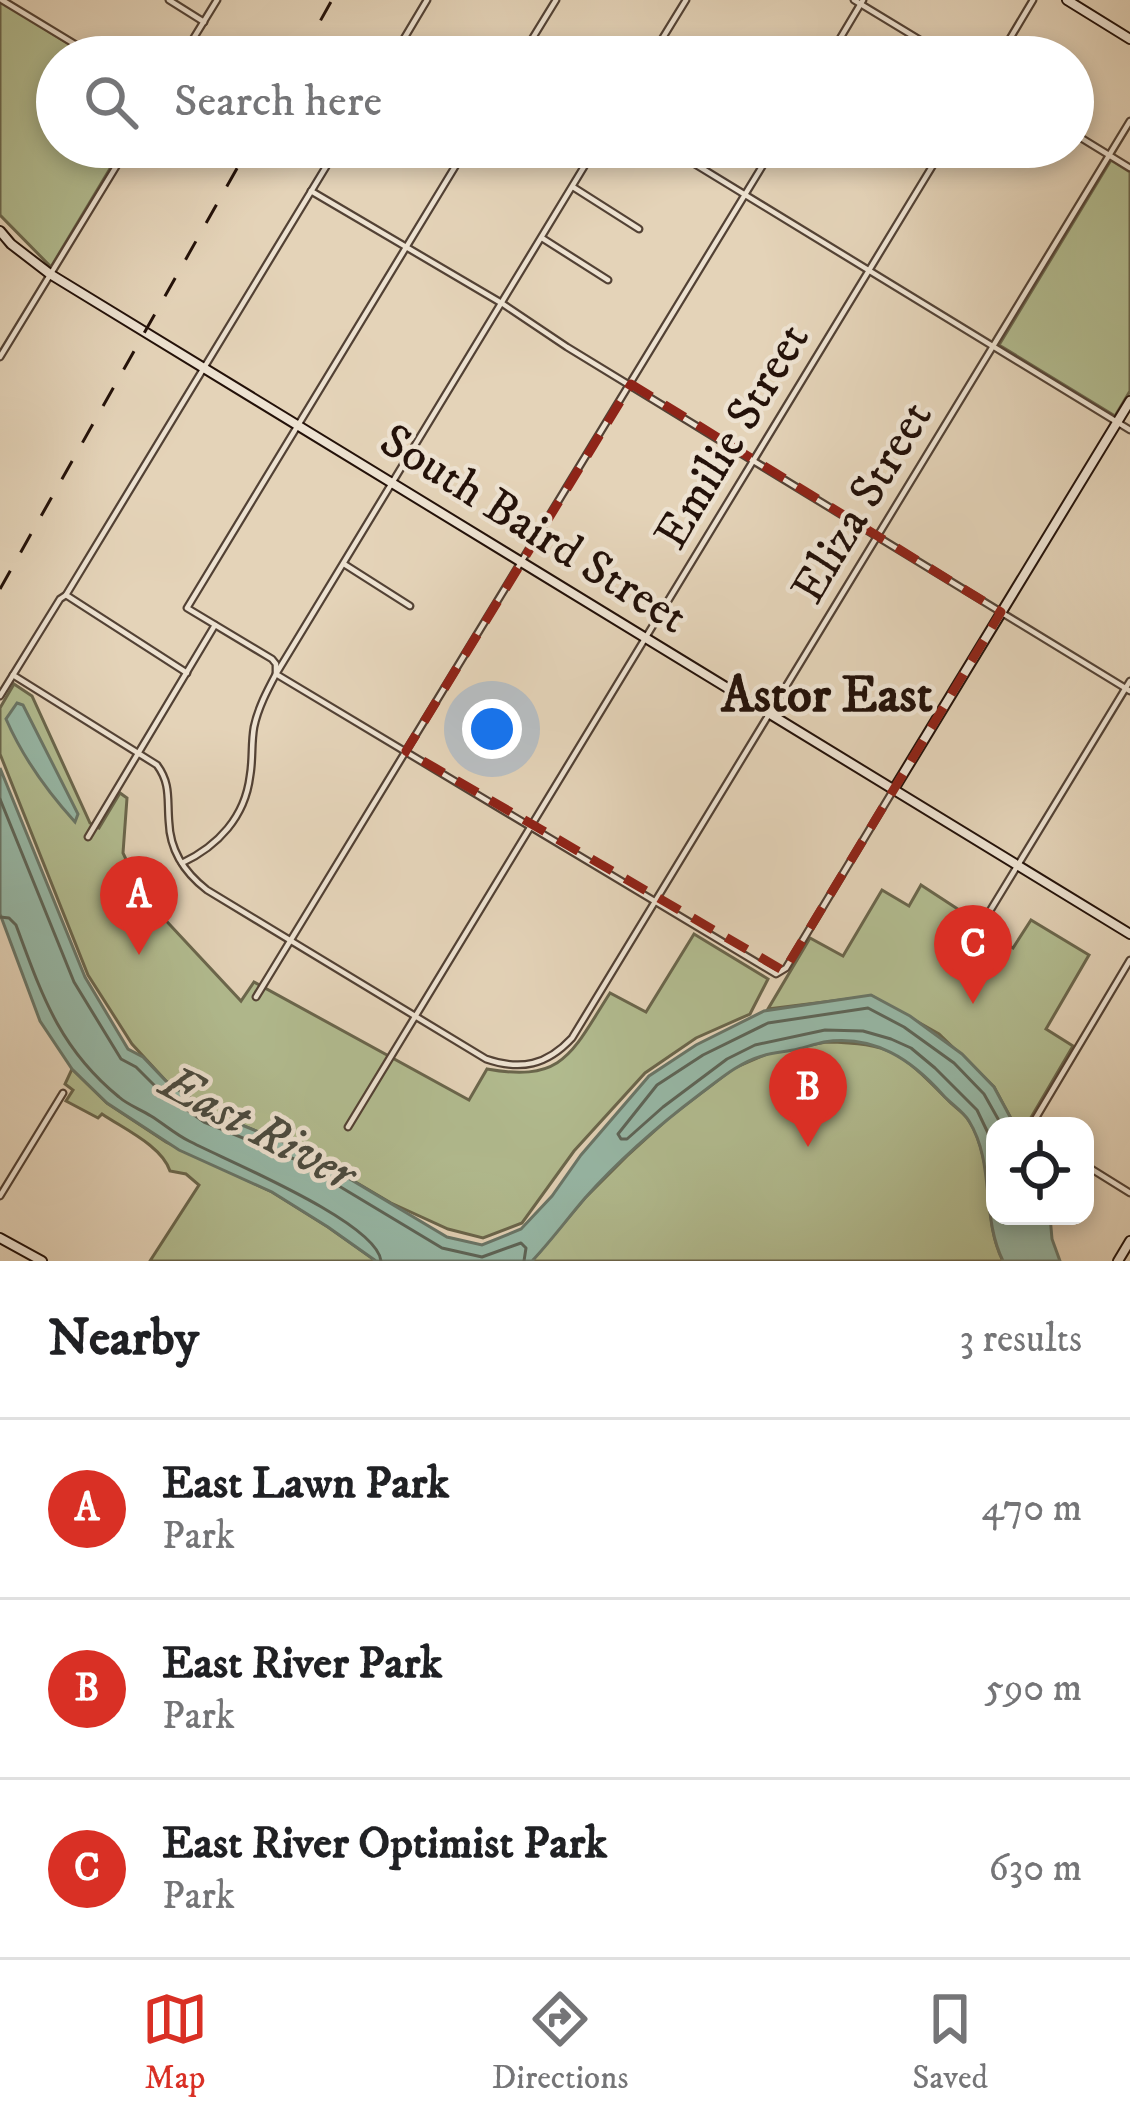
<!DOCTYPE html>
<html lang="en">
<head>
<meta charset="utf-8">
<style>
  body { margin:0; font-family:"IM FELL DW Pica",serif; background:#f6f6f6; color:#202124 }
  .controls { position:absolute; right:36px; bottom:36px; display:grid; overflow:hidden; border-radius:24px; box-shadow:0 6px 18px #0003 }
  .controls button { width:108px; height:108px; display:grid; place-items:center; padding:0; border:0; border-bottom:3px solid #e0e0e0; background:#fff; color:#202124; font:60px sans-serif }
  .you { position:absolute; left:492px; top:729px; width:42px; height:42px; margin:-30px; border:9px solid #fff; border-radius:50%; background:#1a73e8; box-shadow:0 0 0 18px #1a73e833 }
  .badge { display:grid; place-items:center; width:78px; height:78px; border-radius:50%; background:#d93025; color:#fff; font-size:39px; font-weight:700 }
  .pin { position:absolute; translate:-50% -99px; filter:drop-shadow(0 3px 6px #0008) }
  .pin::after { content:''; position:absolute; top:63px; width:42px; height:36px; background:inherit; clip-path:polygon(0 0,100% 0,50% 100%) }
  .list { margin:0; padding:0; list-style:none }
  h2 { display:flex; justify-content:space-between; align-items:center; height:156px; margin:0; padding:0 48px; font-size:51px }
  h2 small { font-size:39px; font-weight:400; color:#757577 }
  .list li { display:grid; grid-template-columns:78px 1fr auto; gap:36px; align-items:center; box-sizing:border-box; height:180px; padding:0 48px; border-top:3px solid #e0e0e0 }
  .list b { display:block; font-size:45px; white-space:nowrap }
  .list p { margin:0; font-size:39px; white-space:nowrap; color:#757577 }
  .list em { font-size:39px; font-style:normal; color:#757577 }
  .icon { flex:none; width:66px; height:66px; fill:none; stroke:currentColor; stroke-width:2; stroke-linecap:round; stroke-linejoin:round }
  .map { position:relative; flex:none; width:1130px; height:1261px; overflow:hidden }
  .search { position:absolute; background:#fff; box-shadow:0 6px 18px #0003; left:36px; right:36px; top:36px; height:132px; display:flex; align-items:center; gap:30px; box-sizing:border-box; padding:0 42px; border-radius:66px; color:#757577; font-size:45px }
  .sheet { height:696px; background:#fff }
  nav { display:flex; justify-content:space-around; align-items:center; box-sizing:border-box; height:168px; border-top:3px solid #e0e0e0; background:#fff; font-size:33px; color:#757577 }
  nav a { display:grid; justify-items:center; gap:6px }
  nav .on { color:#d93025 }
  .map>svg:first-child { display:block }
  .green { fill:#b2bc90; stroke:#6a664c; stroke-width:3 }
  .water { fill:#97b9a8; stroke:#697668; stroke-width:3 }
  .lines { fill:none; stroke-linecap:round; stroke-linejoin:round }
  .shore { stroke:#5d6558; stroke-width:3 }
  .street-casing { stroke:#534235; stroke-width:9 }
  .secondary-casing { stroke:#231109; stroke-width:12 }
  .street { stroke:#ede2d1; stroke-width:4.5 }
  .secondary { stroke:#ede2d1; stroke-width:8 }
  .rail { stroke:#231109; stroke-width:3; stroke-dasharray:21 21; stroke-linecap:butt }
  .marked { fill:none; stroke:#8f2418; stroke-width:9; stroke-dasharray:24 15; stroke-linejoin:round }
  .labels { text-anchor:middle; stroke-width:9; stroke-linejoin:round; paint-order:stroke }
  .street-label { font-size:48px; fill:#231109; stroke:#ede2d1 }
  .neighbourhood-label { font-size:51px; font-weight:bold; fill:#231109; stroke:#ede2d1 }
  .water-label { font-size:51px; font-style:italic; fill:#4c4c41; stroke:#ede2d1 }
</style>
</head>
<body>
<div class="map">
<svg width="1130" height="1261" viewBox="0 0 1130 1261">
  <rect width="100%" height="100%" fill="#e4d3b8"/>
  <filter id="stains"><feTurbulence type="fractalNoise" baseFrequency=".00167" numOctaves="4"/><feColorMatrix values="0 0 0 0 .2 0 0 0 0 .09 0 0 0 0 .02 0 0 0 .5 -.17"/></filter>
  <radialGradient id="worn" r=".72"><stop offset=".6" stop-color="#630" stop-opacity="0"/><stop offset="1" stop-color="#630" stop-opacity=".3"/></radialGradient>
  <g class="green">
    <polygon points="0,1 90,57 57,57 57,147 123,147 51,267 0,215"/>
    <polygon points="1111,160 1130,172 1130,391 1115,416 999,345"/>
    <path d="M14,684L32,696L90,823L99,828L120,793L127,798L123,853L143,896L241,1001L254,982L469,1100L487,1069C564,1083 572,1052 610,993L646,1012L694,934L768,979L750,1014L696,1038L645,1073L574,1151L522,1223L483,1238L448,1229L391,1203L298,1148L210,1112L166,1081L132,1044L88,975L0,754V708Z"/>
    <polygon points="921,885 973,919 976,926 1013,948 1031,920 1089,955 1046,1029 1073,1046 1026,1126 1015,1126 994,1087 939,1034 872,996 768,1009 810,938 843,956 882,890 909,906"/>
    <path d="M826,1042C893,1043 902,1054 947,1099C953,1106 962,1111 967,1118C977,1131 983,1154 986,1171C991,1202 988,1231 1003,1261H532L585,1198L627,1156L671,1116L734,1068L769,1053Z"/>
    <path d="M72,1069L107,1103L166,1142L272,1192L328,1227L376,1261H150L199,1185L186,1174L170,1171C162,1146 124,1129 102,1114L98,1118L66,1101L73,1090L65,1084Z"/>
  </g>
  <g class="water">
    <path d="M17,703L23,705L78,814L75,822C46,790 23,758 6,719Z"/>
    <path d="M0,768L85,977L128,1049L143,1057L166,1081L210,1112L298,1148L447,1237L482,1245L521,1229L552,1196L581,1155L649,1076L696,1045L764,1011L871,995L910,1016L962,1054L994,1087L1015,1126H995V1216H1050L1052,1239L1060,1261H1003C981,1217 995,1163 969,1121C963,1111 951,1104 943,1095C912,1060 874,1034 824,1042C815,1044 806,1047 798,1049C786,1052 773,1052 762,1056C738,1063 719,1080 700,1094C659,1125 619,1160 585,1198C567,1219 551,1241 532,1261H376L328,1227L272,1192L179,1150L107,1103L72,1069L40,1021L0,914Z"/>
  </g>
  <g class="lines">
    <g class="shore">
      <polyline points="0,799 74,982 121,1059 136,1067 159,1090 204,1122 294,1159 442,1248 482,1257 521,1243 526,1248 524,1261"/>
      <path d="M0,917L9,918L16,925C42,995 59,1048 119,1097C128,1105 140,1109 151,1116C164,1124 175,1134 189,1141C225,1160 377,1222 381,1261"/>
      <polyline points="995,1158 988,1133 977,1110 935,1068 911,1048 891,1039 863,1031 825,1030 755,1045 727,1059 663,1107 627,1139 621,1139 618,1134 657,1085 703,1055 768,1023 868,1008 904,1027 954,1063 984,1094 1002,1126"/>
    </g>
    <defs>
      <g id="street">
        <polyline points="2,0 96,57"/>
        <polyline points="169,0 204,22"/>
        <polyline points="854,0 948,57"/>
        <polyline points="182,57 217,0"/>
        <polyline points="393,57 427,0"/>
        <polyline points="521,57 556,0"/>
        <polyline points="651,57 686,0"/>
        <polyline points="829,57 863,0"/>
        <polyline points="999,57 1033,0"/>
        <polyline points="1073,133 1130,168"/>
        <polyline points="467,147 187,608 272,659 276,664 276,674 776,974 786,968 894,789"/>
        <polyline points="667,147 1130,430"/>
        <polyline points="573,187 639,229"/>
        <polyline points="311,191 503,304 567,347 1130,691"/>
        <polyline points="542,238 608,280"/>
        <polyline points="0,357 128,147"/>
        <polyline points="344,564 410,606"/>
        <polyline points="66,595 187,673"/>
        <path d="M13,675L157,765C171,784 167,799 169,822C170,851 185,873 207,890L486,1059C521,1071 547,1065 572,1038L1130,121"/>
        <polyline points="0,696 60,599 66,595 338,147"/>
        <polyline points="88,837 215,625"/>
        <path d="M182,863C218,846 245,817 250,776C253,760 251,744 254,727C258,708 267,691 276,674L596,147"/>
        <polyline points="982,924 1130,681"/>
        <polyline points="256,997 774,147"/>
        <polyline points="1031,1126 1130,960"/>
        <polyline points="348,1127 944,147"/>
        <polyline points="1085,1165 1130,1193"/>
        <polyline points="0,1196 63,1093"/>
      </g>
      <g id="secondary">
        <polyline points="1067,0 1130,39"/>
        <polyline points="0,231 11,244 50,274 1130,934"/>
        <polyline points="894,789 1130,401"/>
        <polyline points="0,1238 42,1261"/>
        <polyline points="1118,1261 1130,1241"/>
      </g>
    </defs>
    <use href="#street" class="street-casing"/>
    <use href="#secondary" class="secondary-casing"/>
    <use href="#street" class="street"/>
    <use href="#secondary" class="secondary"/>
    <g class="rail">
      <polyline points="300,57 332,0"/>
      <polyline points="0,589 249,147"/>
    </g>
  </g>
  <path class="marked" d="M631,384L1001,612L784,971L406,751Z"/>
  <g class="labels">
    <g class="street-label">
      <text transform="translate(730 435) rotate(-59)" y="17">Emilie Street</text>
      <text transform="translate(860 501) rotate(-59)" y="17">Eliza Street</text>
      <text transform="translate(535 527) rotate(32)" y="17">South Baird Street</text>
    </g>
    <g class="neighbourhood-label">
      <text x="827" y="711">Astor East</text>
    </g>
    <g class="water-label">
      <text transform="translate(259 1126) rotate(28)" y="18">East River</text>
    </g>
  </g>
  <rect width="100%" height="100%" filter="url(#stains)"/>
  <rect width="100%" height="100%" fill="url(#worn)"/>
</svg>
<div class="controls">
<button><svg class="icon" aria-label="locate" viewBox="0 0 24 24"><circle cx="12" cy="12" r="6"/><path d="M12 2v4M12 18v4M2 12h4M18 12h4"/></svg></button>
</div>
<div class="you"></div>
<div class="pin badge" style="left:139px;top:955px">A</div>
<div class="pin badge" style="left:808px;top:1147px">B</div>
<div class="pin badge" style="left:973px;top:1004px">C</div>
<div class="search"><svg class="icon" aria-label="search" viewBox="0 0 24 24"><circle cx="10" cy="10" r="6"/><path d="M15 15l6 6"/></svg>Search here</div>
</div>
<section class="sheet">
<h2>Nearby<small>3 results</small></h2>
<ul class="list">
<li><span class="badge">A</span><div><b>East Lawn Park</b><p>Park</p></div><em>470 m</em></li>
<li><span class="badge">B</span><div><b>East River Park</b><p>Park</p></div><em>590 m</em></li>
<li><span class="badge">C</span><div><b>East River Optimist Park</b><p>Park</p></div><em>630 m</em></li>
</ul>
</section>
<nav>
<a class="on"><svg class="icon" aria-label="map" viewBox="0 0 24 24"><path d="M3 6l6-2 6 2 6-2v14l-6 2-6-2-6 2zM9 4v14M15 6v14"/></svg>Map</a>
<a><svg class="icon" aria-label="directions" viewBox="0 0 24 24"><path d="M12 3l9 9-9 9-9-9zM9 14v-3h6M13 9l2 2-2 2"/></svg>Directions</a>
<a><svg class="icon" aria-label="saved" viewBox="0 0 24 24"><path d="M7 4h10v16l-5-4-5 4z"/></svg>Saved</a>
</nav>
</body>
</html>
